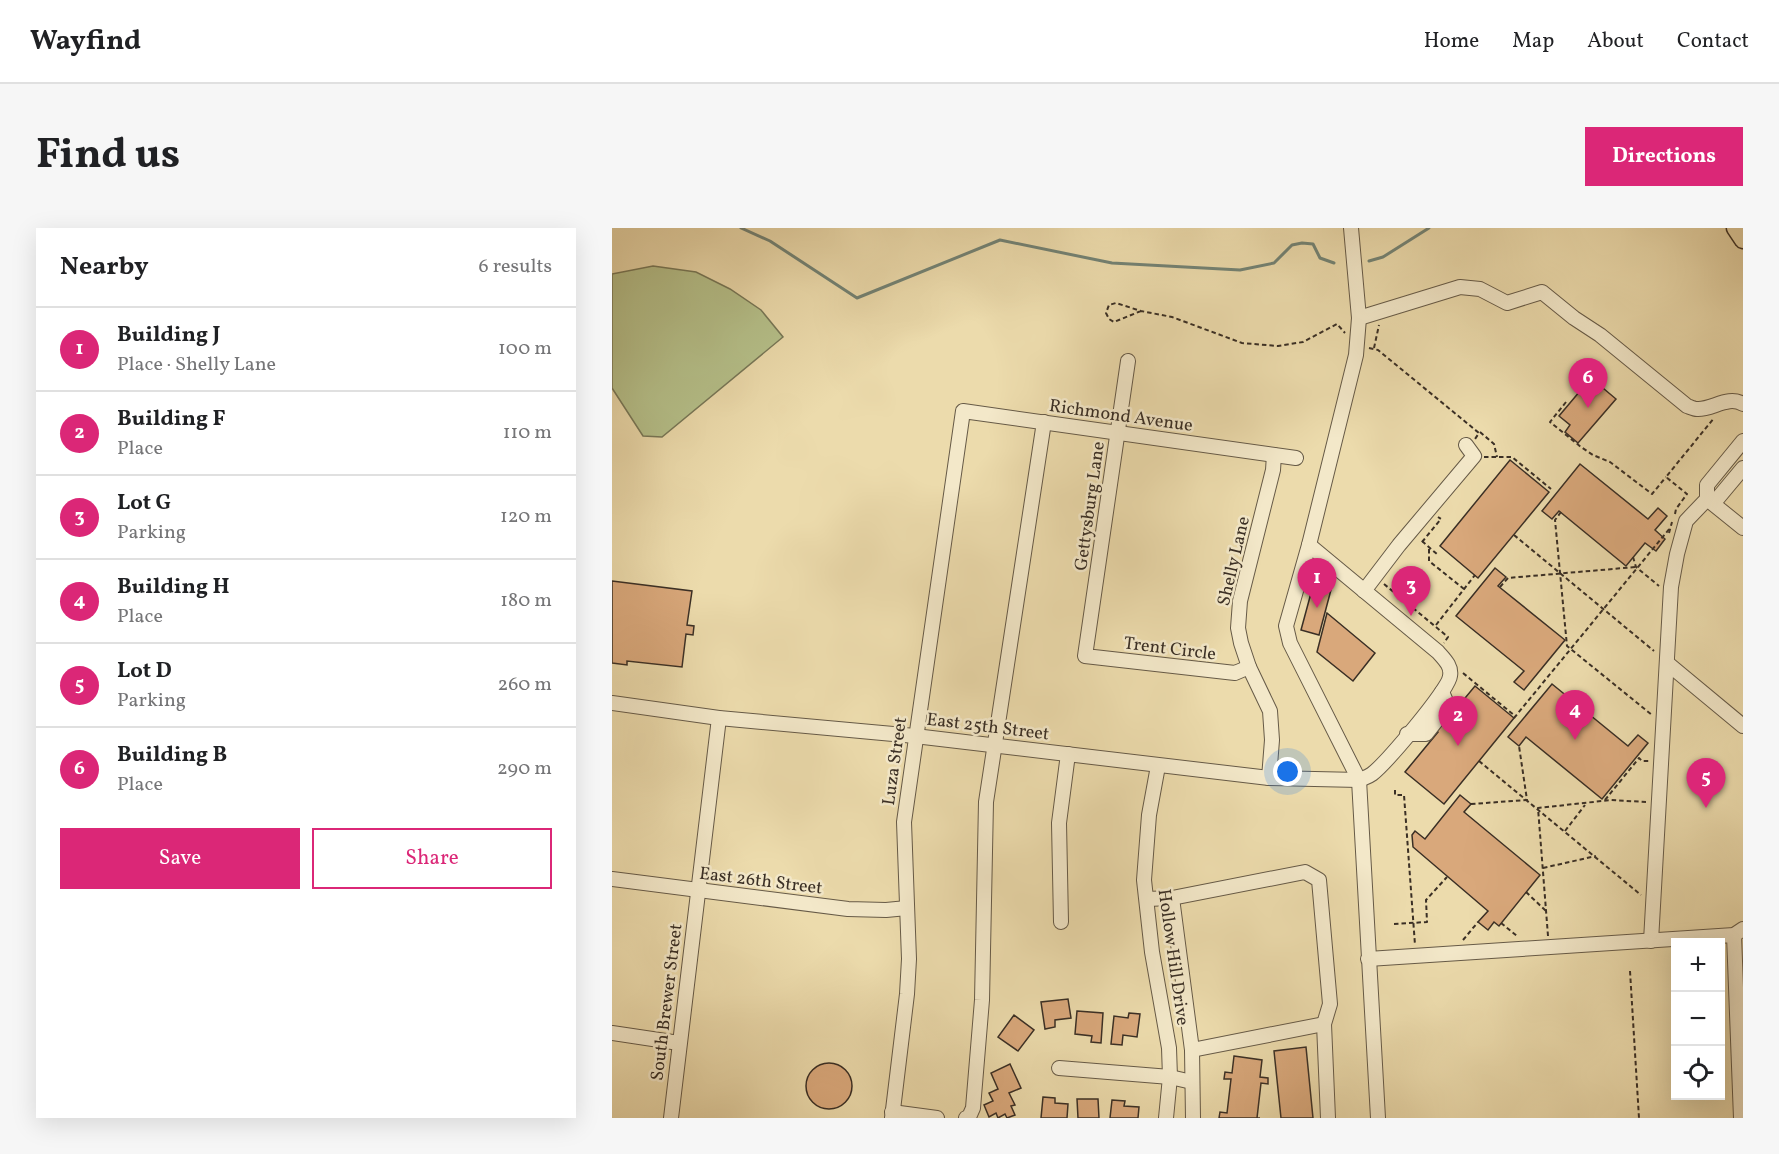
<!DOCTYPE html>
<html lang="en">
<head>
<meta charset="utf-8">
<style>
  body { margin:0; font-family:Vollkorn,serif; background:#f6f6f6; color:#202124 }
  .controls { position:absolute; right:18px; bottom:18px; display:grid; overflow:hidden; border-radius:0px; box-shadow:0 6px 24px #0002 }
  .controls button { width:54px; height:54px; display:grid; place-items:center; padding:0; border:0; border-bottom:2px solid #e0e0e0; background:#fff; color:#202124; font:30px sans-serif }
  .you { position:absolute; left:676px; top:544px; width:21px; height:21px; margin:-15px; border:4px solid #fff; border-radius:50%; background:#1a73e8; box-shadow:0 0 0 9px #1a73e833 }
  .badge { display:grid; place-items:center; width:39px; height:39px; border-radius:50%; background:#db2777; color:#fff; font-size:20px; font-weight:700 }
  .pin { position:absolute; translate:-50% -50px; filter:drop-shadow(0 2px 3px #0008) }
  .pin::after { content:''; position:absolute; top:32px; width:21px; height:18px; background:inherit; clip-path:polygon(0 0,100% 0,50% 100%) }
  .list { margin:0; padding:0; list-style:none }
  h2 { display:flex; justify-content:space-between; align-items:center; height:78px; margin:0; padding:0 24px; font-size:26px }
  h2 small { font-size:20px; font-weight:400; color:#757577 }
  .list li { display:grid; grid-template-columns:39px 1fr auto; gap:18px; align-items:center; box-sizing:border-box; height:84px; padding:0 24px; border-top:2px solid #e0e0e0 }
  .list b { display:block; font-size:22px; white-space:nowrap }
  .list p { margin:0; font-size:20px; white-space:nowrap; color:#757577 }
  .list em { font-size:20px; font-style:normal; color:#757577 }
  .actions { display:flex; gap:12px; padding:18px 24px }
  .actions a { flex:1; padding:14px 0; border:2px solid #db2777; border-radius:0px; text-align:center; font-size:21px; color:#db2777 }
  .actions .main { background:#db2777; color:#fff }
  .icon { flex:none; width:33px; height:33px; fill:none; stroke:currentColor; stroke-width:2; stroke-linecap:round; stroke-linejoin:round }
  .map { position:relative; flex:none; width:1131px; height:890px; overflow:hidden; border-radius:0px }
  header { display:flex; align-items:center; gap:36px; box-sizing:border-box; height:84px; padding:0 30px; background:#fff; border-bottom:2px solid #e0e0e0 }
  header strong { font-size:28px }
  nav { display:flex; gap:33px; margin-inline-start:auto; font-size:21px }
  .intro { display:flex; align-items:center; justify-content:space-between; box-sizing:border-box; height:144px; padding:0 36px }
  h1 { margin:0; font-size:42px }
  .button { padding:15px 27px; border-radius:0px; background:#db2777; color:#fff; font-size:21px; font-weight:700 }
  main { display:flex; gap:36px; padding:0 36px }
  aside { flex:1; background:#fff; border-radius:0px; box-shadow:0 6px 24px #0002 }
  .map>svg:first-child { display:block }
  .green { fill:#b6c18b; stroke:#787858; stroke-width:1.5 }
  .lines { fill:none; stroke-linecap:round; stroke-linejoin:round }
  .stream { stroke:#738375; stroke-width:3 }
  .building { fill:#d9a87b; stroke:#3a2f25; stroke-width:1.5 }
  .minor-casing { stroke:#665a47; stroke-width:16 }
  .major-casing { stroke:#3a2f25; stroke-width:19 }
  .path { stroke:#3a2f25; stroke-width:2; stroke-dasharray:4.5 3; stroke-linecap:butt }
  .minor { stroke:#f3e8c9; stroke-width:14 }
  .major { stroke:#ecdbac; stroke-width:16 }
  .labels { text-anchor:middle; stroke-width:5; stroke-linejoin:round; paint-order:stroke }
  .street-label { font-size:18px; fill:#3a2f25; stroke:#f3e8c9 }
</style>
</head>
<body>
<header>
<strong>Wayfind</strong>
<nav><a>Home</a><a>Map</a><a>About</a><a>Contact</a></nav>
</header>
<div class="intro"><h1>Find us</h1><a class="button">Directions</a></div>
<main>
<aside>
<h2>Nearby<small>6 results</small></h2>
<ul class="list">
<li><span class="badge">1</span><div><b>Building J</b><p>Place · Shelly Lane</p></div><em>100 m</em></li>
<li><span class="badge">2</span><div><b>Building F</b><p>Place</p></div><em>110 m</em></li>
<li><span class="badge">3</span><div><b>Lot G</b><p>Parking</p></div><em>120 m</em></li>
<li><span class="badge">4</span><div><b>Building H</b><p>Place</p></div><em>180 m</em></li>
<li><span class="badge">5</span><div><b>Lot D</b><p>Parking</p></div><em>260 m</em></li>
<li><span class="badge">6</span><div><b>Building B</b><p>Place</p></div><em>290 m</em></li>
</ul>
<div class="actions"><a class="main">Save</a><a>Share</a></div>
</aside>
<div class="map">
<svg width="1131" height="890" viewBox="0 0 1131 890">
  <rect width="100%" height="100%" fill="#ecdbac"/>
  <filter id="stains"><feTurbulence type="fractalNoise" baseFrequency=".00333" numOctaves="4"/><feColorMatrix values="0 0 0 0 .2 0 0 0 0 .09 0 0 0 0 .02 0 0 0 .5 -.17"/></filter>
  <radialGradient id="worn" r=".72"><stop offset=".6" stop-color="#630" stop-opacity="0"/><stop offset="1" stop-color="#630" stop-opacity=".3"/></radialGradient>
  <polygon class="green" points="41,38 84,44 118,61 149,82 171,109 50,209 31,208 0,160 0,46"/>
  <g class="lines">
    <g class="stream">
      <polyline points="129,0 158,13 245,70 388,12 500,35 628,42 662,35 680,17 690,15 701,16 708,30 722,35"/>
      <polyline points="757,33 771,29 817,0"/>
    </g>
  </g>
  <g class="building">
    <polygon points="979,150 1004,171 966,215 953,204 958,197 947,188"/>
    <polygon points="898,232 937,264 866,350 828,318"/>
    <polygon points="968,236 1036,291 1046,280 1055,288 1043,302 1053,311 1044,323 1033,315 1014,338 947,283 940,291 930,283"/>
    <polygon points="883,340 894,349 886,358 953,412 912,462 902,454 912,443 844,388"/>
    <polygon points="0,353 80,363 75,397 82,398 81,407 74,406 70,439 15,433 15,437 0,435"/>
    <polygon points="702,354 720,358 707,407 689,402"/>
    <polygon points="715,385 763,425 741,453 705,424"/>
    <polygon points="940,456 1016,518 1026,507 1036,515 990,571 914,509 907,518 896,509"/>
    <polygon points="863,458 902,490 832,576 793,544 826,504 814,494 822,484 834,493"/>
    <polygon points="848,567 859,576 852,584 928,647 887,698 882,694 876,702 866,694 876,683 801,619 800,607 803,603 813,611"/>
    <polygon points="456,771 459,790 443,792 443,799 433,801 429,774"/>
    <polygon points="465,783 491,785 489,815 479,814 480,808 463,806"/>
    <polygon points="517,785 528,786 525,809 511,807 510,817 499,816 502,788 516,790"/>
    <polygon points="402,787 422,802 406,823 386,809"/>
    <polygon points="694,819 701,890 669,890 662,823"/>
    <polygon points="622,828 650,832 648,849 656,850 656,856 649,855 645,890 648,890 607,890 608,884 615,885 619,851 612,851 613,844 620,845"/>
    <circle cx="217" cy="858" r="23"/>
    <polygon points="398,836 409,860 397,865 403,877 399,878 403,887 395,890 393,886 386,890 384,885 377,889 372,877 381,873 377,865 386,861 379,845"/>
    <polygon points="431,869 443,870 443,875 456,876 455,890 429,890"/>
    <polygon points="465,871 486,871 487,890 466,890"/>
    <polygon points="500,872 513,873 512,878 527,879 526,890 498,890"/>
  </g>
  <g class="lines">
    <defs>
      <g id="minor">
        <polyline points="739,0 747,90 744,127 697,317 674,398 678,415 747,552 766,890"/>
        <path d="M747,90L848,59L868,61L895,75L930,64L962,90L988,107L1075,178C1078,179 1082,181 1085,181C1100,182 1116,167 1131,176"/>
        <polyline points="516,133 473,428 623,445 637,439"/>
        <polyline points="1095,271 1106,270 1131,240"/>
        <polyline points="1095,271 1131,300"/>
        <polyline points="752,363 787,317 862,228 854,217"/>
        <polyline points="1055,435 1131,498"/>
        <path d="M0,475L107,490L303,508L657,550L747,552C752,550 756,549 760,546C773,536 837,462 838,448C840,438 832,431 826,424L697,317"/>
        <polyline points="795,506 814,506 836,478 830,464"/>
        <polyline points="546,538 537,587 532,652 540,724 557,820 558,849 554,890"/>
        <polyline points="657,550 660,512 658,483 637,439 629,415 626,400 628,373 661,242 662,227"/>
        <polyline points="0,651 236,681 274,682 295,680"/>
        <polyline points="560,670 580,822 581,890"/>
        <polyline points="535,671 560,670 693,644 707,652 718,776 712,796 716,890"/>
        <polyline points="449,694 447,595 456,526"/>
        <polyline points="1122,707 1129,890"/>
        <polyline points="1039,713 1059,359 1065,326 1074,293 1095,271 1095,257 1131,213"/>
        <polyline points="756,731 1122,707 1131,701"/>
        <polyline points="0,805 67,815"/>
        <polyline points="580,822 712,796"/>
        <polyline points="447,840 558,849 580,854"/>
        <polyline points="280,884 325,890"/>
        <polyline points="59,890 107,490"/>
        <polyline points="280,890 295,766 297,731 292,594 351,183 684,230"/>
        <polyline points="354,890 357,889 361,880 370,772 374,574 432,194"/>
      </g>
      <polyline id="major" points="1123,0 1131,12"/>
    </defs>
    <use href="#minor" class="minor-casing"/>
    <use href="#major" class="major-casing"/>
    <g class="path">
      <polyline points="529,83 502,94 497,91 494,85 497,77 504,75 529,83 560,89 630,115 666,118 691,114 725,96 733,105"/>
      <polyline points="757,120 766,122 867,205 863,211"/>
      <polyline points="762,120 767,97"/>
      <polyline points="954,174 938,194 969,219 981,227 998,234 1040,266 1054,249"/>
      <polyline points="868,204 882,216 885,229"/>
      <polyline points="872,229 900,229 939,261"/>
      <polyline points="949,284 943,292 955,418 1040,487"/>
      <polyline points="1063,286 1064,281 1075,266 1054,249 1102,190"/>
      <polyline points="1057,305 1060,294"/>
      <polyline points="902,307 1042,423"/>
      <polyline points="810,313 826,327"/>
      <polyline points="810,314 829,291 826,289"/>
      <polyline points="817,321 817,333 852,361"/>
      <polyline points="1021,329 1024,339 1047,358"/>
      <polyline points="772,356 836,409 832,415"/>
      <polyline points="888,359 896,350 1024,339"/>
      <polyline points="824,397 863,347"/>
      <polyline points="851,445 903,488"/>
      <polyline points="902,490 1058,300"/>
      <polyline points="867,533 1029,667"/>
      <polyline points="783,562 783,567 792,567 803,717"/>
      <polyline points="993,572 1027,530 1030,533 1038,533"/>
      <polyline points="859,576 915,572 907,518"/>
      <polyline points="953,603 973,577"/>
      <polyline points="931,640 984,628"/>
      <polyline points="914,664 934,683"/>
      <polyline points="889,695 905,708"/>
      <polyline points="782,696 815,694 814,672 835,649"/>
      <polyline points="936,708 926,580 999,572 1034,574"/>
      <polyline points="851,712 866,694"/>
      <polyline points="1018,743 1027,890"/>
    </g>
    <use href="#minor" class="minor"/>
    <use href="#major" class="major"/>
  </g>
  <g class="labels">
    <g class="street-label">
      <text transform="translate(509 187) rotate(8)" y="6">Richmond Avenue</text>
      <text transform="translate(477 278) rotate(-82)" y="6">Gettysburg Lane</text>
      <text transform="translate(621 333) rotate(-77)" y="6">Shelly Lane</text>
      <text transform="translate(558 420) rotate(7)" y="6">Trent Circle</text>
      <text transform="translate(376 498) rotate(7)" y="6">East 25th Street</text>
      <text transform="translate(282 533) rotate(-82)" y="6">Luza Street</text>
      <text transform="translate(149 652) rotate(7)" y="6">East 26th Street</text>
      <text transform="translate(562 729) rotate(82)" y="6">Hollow Hill Drive</text>
      <text transform="translate(54 774) rotate(-83)" y="6">South Brewer Street</text>
    </g>
  </g>
  <rect width="100%" height="100%" filter="url(#stains)"/>
  <rect width="100%" height="100%" fill="url(#worn)"/>
</svg>
<div class="controls">
<button>+</button>
<button>−</button>
<button><svg class="icon" aria-label="locate" viewBox="0 0 24 24"><circle cx="12" cy="12" r="6"/><path d="M12 2v4M12 18v4M2 12h4M18 12h4"/></svg></button>
</div>
<div class="you"></div>
<div class="pin badge" style="left:705px;top:380px">1</div>
<div class="pin badge" style="left:846px;top:518px">2</div>
<div class="pin badge" style="left:799px;top:388px">3</div>
<div class="pin badge" style="left:963px;top:512px">4</div>
<div class="pin badge" style="left:1094px;top:580px">5</div>
<div class="pin badge" style="left:976px;top:180px">6</div>
</div>
</main>
</body>
</html>
